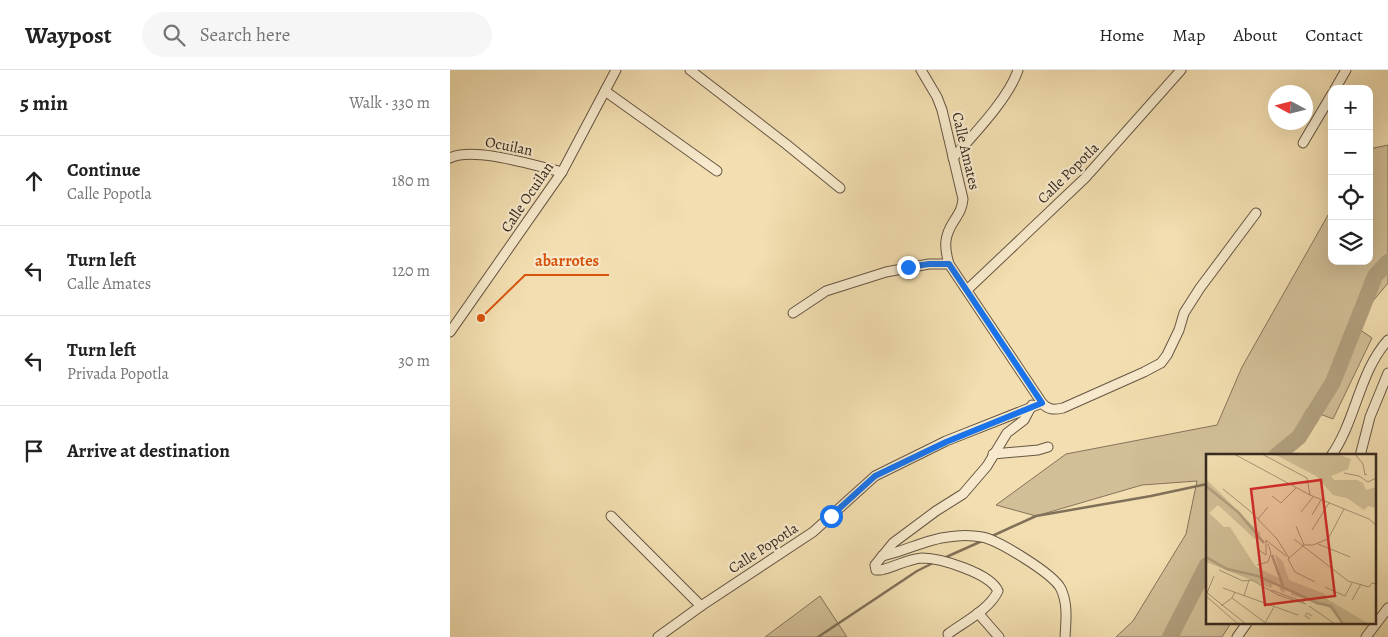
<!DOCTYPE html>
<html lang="en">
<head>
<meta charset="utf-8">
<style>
  body { margin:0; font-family:Alegreya,serif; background:#f6f6f6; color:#222 }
  .controls { position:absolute; right:15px; top:15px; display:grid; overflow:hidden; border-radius:10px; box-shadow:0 5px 20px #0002 }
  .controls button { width:45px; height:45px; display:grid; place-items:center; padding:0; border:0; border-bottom:1px solid #e0e0e0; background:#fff; color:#222; font:25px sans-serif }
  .compass { position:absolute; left:818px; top:15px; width:45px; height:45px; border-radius:50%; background:#fff; box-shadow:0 5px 20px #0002; rotate:277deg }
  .stop { position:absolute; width:15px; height:15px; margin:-11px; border:4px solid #1a73e8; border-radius:50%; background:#fff }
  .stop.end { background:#1a73e8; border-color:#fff; box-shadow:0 1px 5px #0008 }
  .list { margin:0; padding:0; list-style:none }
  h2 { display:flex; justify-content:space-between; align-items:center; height:65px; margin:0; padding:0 20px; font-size:21px }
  h2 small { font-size:16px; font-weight:400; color:#767676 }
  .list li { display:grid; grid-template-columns:32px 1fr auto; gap:15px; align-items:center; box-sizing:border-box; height:90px; padding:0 20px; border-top:1px solid #e0e0e0 }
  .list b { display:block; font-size:19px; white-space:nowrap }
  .list p { margin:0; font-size:16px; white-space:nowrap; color:#767676 }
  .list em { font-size:16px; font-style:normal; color:#767676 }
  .icon { flex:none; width:28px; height:28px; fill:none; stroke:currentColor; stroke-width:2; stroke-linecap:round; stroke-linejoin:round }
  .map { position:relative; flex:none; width:938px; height:567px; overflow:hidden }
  header { display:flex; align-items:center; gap:30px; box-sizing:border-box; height:70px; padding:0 25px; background:#fff; border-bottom:1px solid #e0e0e0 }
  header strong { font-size:24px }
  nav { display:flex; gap:28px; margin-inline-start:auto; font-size:18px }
  .search { width:350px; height:45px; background:#f6f6f6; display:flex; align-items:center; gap:12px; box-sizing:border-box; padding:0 18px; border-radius:28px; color:#767676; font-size:19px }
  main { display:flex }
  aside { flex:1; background:#fff }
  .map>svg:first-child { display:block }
  .green { fill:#d2bf97; stroke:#84745b }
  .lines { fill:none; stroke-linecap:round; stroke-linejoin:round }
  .stream { stroke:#817059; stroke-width:2.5 }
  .river { stroke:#b2a07f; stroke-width:16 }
  .street-casing { stroke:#665643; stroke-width:11 }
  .street { stroke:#f7eacc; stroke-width:9 }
  .route { stroke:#1a73e8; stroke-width:6 }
  .labels { text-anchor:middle; stroke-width:4.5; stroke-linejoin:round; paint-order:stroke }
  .street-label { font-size:15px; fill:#37281f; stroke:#f7eacc }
  .inset-river { fill:none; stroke:#b2a07f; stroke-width:2.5 }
  .inset-road { fill:none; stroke:#a79576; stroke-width:1 }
  .view { fill:#d62828; fill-opacity:0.15; stroke:#d62828; stroke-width:2.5 }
  .inset-edge { fill:none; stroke:#37281f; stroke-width:2.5 }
  .leader { fill:none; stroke:#d6540e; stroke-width:2 }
  .callout-dot { fill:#d6540e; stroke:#f7eacc; stroke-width:2 }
  .callout-label { font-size:16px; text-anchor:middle; font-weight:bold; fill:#d6540e; stroke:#f7eacc; stroke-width:4.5; stroke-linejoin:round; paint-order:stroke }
</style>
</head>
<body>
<header>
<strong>Waypost</strong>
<div class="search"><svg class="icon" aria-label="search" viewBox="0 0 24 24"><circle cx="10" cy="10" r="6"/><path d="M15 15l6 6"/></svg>Search here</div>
<nav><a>Home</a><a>Map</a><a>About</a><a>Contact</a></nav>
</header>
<main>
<aside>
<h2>5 min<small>Walk · 330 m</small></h2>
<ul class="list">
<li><svg class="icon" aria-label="ahead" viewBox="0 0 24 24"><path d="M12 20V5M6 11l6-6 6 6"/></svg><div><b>Continue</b><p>Calle Popotla</p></div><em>180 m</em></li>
<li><svg class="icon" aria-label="left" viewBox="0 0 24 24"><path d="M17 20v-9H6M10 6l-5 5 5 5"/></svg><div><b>Turn left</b><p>Calle Amates</p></div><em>120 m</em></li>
<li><svg class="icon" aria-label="left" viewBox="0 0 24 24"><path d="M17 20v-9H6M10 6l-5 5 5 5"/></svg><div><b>Turn left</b><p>Privada Popotla</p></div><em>30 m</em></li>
<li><svg class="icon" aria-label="arrive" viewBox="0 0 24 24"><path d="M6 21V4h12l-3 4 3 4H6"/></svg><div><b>Arrive at destination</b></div></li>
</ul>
</aside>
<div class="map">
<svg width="938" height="567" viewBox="0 0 938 567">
  <rect width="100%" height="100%" fill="#f2deb0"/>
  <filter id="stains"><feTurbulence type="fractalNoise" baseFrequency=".004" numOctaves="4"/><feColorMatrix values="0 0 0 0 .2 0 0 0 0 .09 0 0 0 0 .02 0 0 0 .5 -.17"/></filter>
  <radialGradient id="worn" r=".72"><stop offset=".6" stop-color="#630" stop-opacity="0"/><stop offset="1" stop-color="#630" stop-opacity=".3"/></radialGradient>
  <g class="green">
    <polygon points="938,75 938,213 903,255 922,268 883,349 857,339 835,383 839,386 757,386 757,553 781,553 772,567 666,567 683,551 736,464 747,411 692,415 586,446 546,435 616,384 767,355 792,297 882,138 882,191 919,191 919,79"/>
    <polygon points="370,526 397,567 315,567"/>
  </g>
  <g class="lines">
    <g class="stream">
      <polyline points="540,467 586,446 701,426 757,414"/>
      <polyline points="494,488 532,471"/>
      <polyline points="368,567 467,501 485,492"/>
    </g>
    <g class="river">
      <polyline points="826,386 849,367 883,312 925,206 938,192"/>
      <polyline points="720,567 757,495"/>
    </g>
    <defs>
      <g id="street">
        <polyline points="240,0 336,74 390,118"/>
        <path d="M471,0L487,27L492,40L513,129C512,139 509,143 504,151C494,166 494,177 499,194L592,333C598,340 604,340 613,338L694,302L711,293L717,285L729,260L734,243L750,218L806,143"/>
        <polyline points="885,19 896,0"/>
        <polyline points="155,21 267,101"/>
        <polyline points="853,73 882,24"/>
        <path d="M0,88C24,76 85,96 112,102"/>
        <path d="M503,88C523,65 559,28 568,0"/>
        <polyline points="517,220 635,108 731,0"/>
        <polyline points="343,243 376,221 436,202 479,194 499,194"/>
        <polyline points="0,262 112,102 166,0"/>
        <polyline points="543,384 588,380 598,377"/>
        <path d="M881,386C906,351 909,302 938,270"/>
        <polyline points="910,386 920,347 938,303"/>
        <polyline points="161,446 251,536"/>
        <path d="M432,486C453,482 477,469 498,467C509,465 522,465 532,467C548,470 604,504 611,519C618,534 616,550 615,567"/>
        <polyline points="528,543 549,567"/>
        <path d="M498,564C514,552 539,540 548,521C540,503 490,488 472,488C458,489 444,497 431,500H426L425,495L443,473L486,441L513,424L537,396L557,363L574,350L582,335"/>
        <polyline points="208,567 251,536 363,462 425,406 496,371 592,333"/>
        <polyline points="787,567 797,553"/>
        <polyline points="916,567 938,538"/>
      </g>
    </defs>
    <use href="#street" class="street-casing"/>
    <use href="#street" class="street"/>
  </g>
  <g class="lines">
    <polyline class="route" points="381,446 425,406 496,372 592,333 499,194 479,194 458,197"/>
  </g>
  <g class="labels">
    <g class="street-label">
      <text transform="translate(59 76) rotate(11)" y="5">Ocuilan</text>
      <text transform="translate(516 81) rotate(77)" y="5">Calle Amates</text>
      <text transform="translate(618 103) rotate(-45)" y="5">Calle Popotla</text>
      <text transform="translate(77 127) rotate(-56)" y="5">Calle Ocuilan</text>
      <text transform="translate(313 478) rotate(-33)" y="5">Calle Popotla</text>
    </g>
  </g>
  <g transform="translate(756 384)">
    <rect width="170" height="170" fill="#f2deb0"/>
    <path d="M60,0H131L145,5L142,15L125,22L128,26H151L157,29L160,36L170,33V54L162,52L158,56L141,44L127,41L110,22L72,2ZM0,25L55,80L49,85L12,51L3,59L18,73H24L50,113L75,125L69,100L77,108L83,126L119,140L121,145L163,170H138L124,154L97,142L96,144L85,141L86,137L80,135L78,139L74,136V130L68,129L65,134L0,108Z" fill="#d2bf97"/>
    <path class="inset-river" d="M0,32L32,58L58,89M66,101L77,132M0,103L21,115L52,122L111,149L125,152L137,170"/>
    <path class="inset-road" d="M28,0L104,41L163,65L170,71M56,0L101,24L104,41M149,0L157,10L159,21L161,20M138,19L153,22L162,28L170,24M17,35L44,57L71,85L83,104M66,42L75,49L90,34M95,58L107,43M106,61L115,46M52,65L62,53M90,72L98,91M106,76L123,49M88,85L142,127L163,133L166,129L170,130M112,90L144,103M53,96L60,101V86L80,102M51,111L62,108L65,99L62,90M13,116L37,127L46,126L72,141L100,150M109,128L89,118L82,105L98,91H107L122,85L138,55M119,133L139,142L146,129M17,134L92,161M65,136L98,148M0,138L40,170M1,139L8,122M0,142L32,170M38,142L43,126M26,144L61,170M146,146L155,130M15,152L26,144L29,138M103,152L129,170M104,165L99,162L101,159L106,162M59,169L68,153"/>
    <path class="view" d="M115,26L129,142L59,151L45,35Z"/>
    <rect width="170" height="170" class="inset-edge"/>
  </g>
  <path class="leader" d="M31 248L75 205H159"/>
  <circle class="callout-dot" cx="31" cy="248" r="5"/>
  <g class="callout-label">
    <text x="117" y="196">abarrotes</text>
  </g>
  <rect width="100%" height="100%" filter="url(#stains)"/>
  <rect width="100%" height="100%" fill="url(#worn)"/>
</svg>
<div class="controls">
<button>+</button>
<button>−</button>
<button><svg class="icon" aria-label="locate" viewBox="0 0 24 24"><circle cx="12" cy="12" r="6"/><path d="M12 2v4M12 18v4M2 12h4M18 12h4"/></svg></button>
<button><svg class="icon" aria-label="layers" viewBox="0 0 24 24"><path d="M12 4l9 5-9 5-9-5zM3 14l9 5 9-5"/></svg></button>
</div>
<svg class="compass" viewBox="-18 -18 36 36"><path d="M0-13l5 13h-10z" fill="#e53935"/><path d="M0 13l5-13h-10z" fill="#767676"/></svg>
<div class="stop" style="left:381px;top:446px"></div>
<div class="stop end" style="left:458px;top:197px"></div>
</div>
</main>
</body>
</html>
